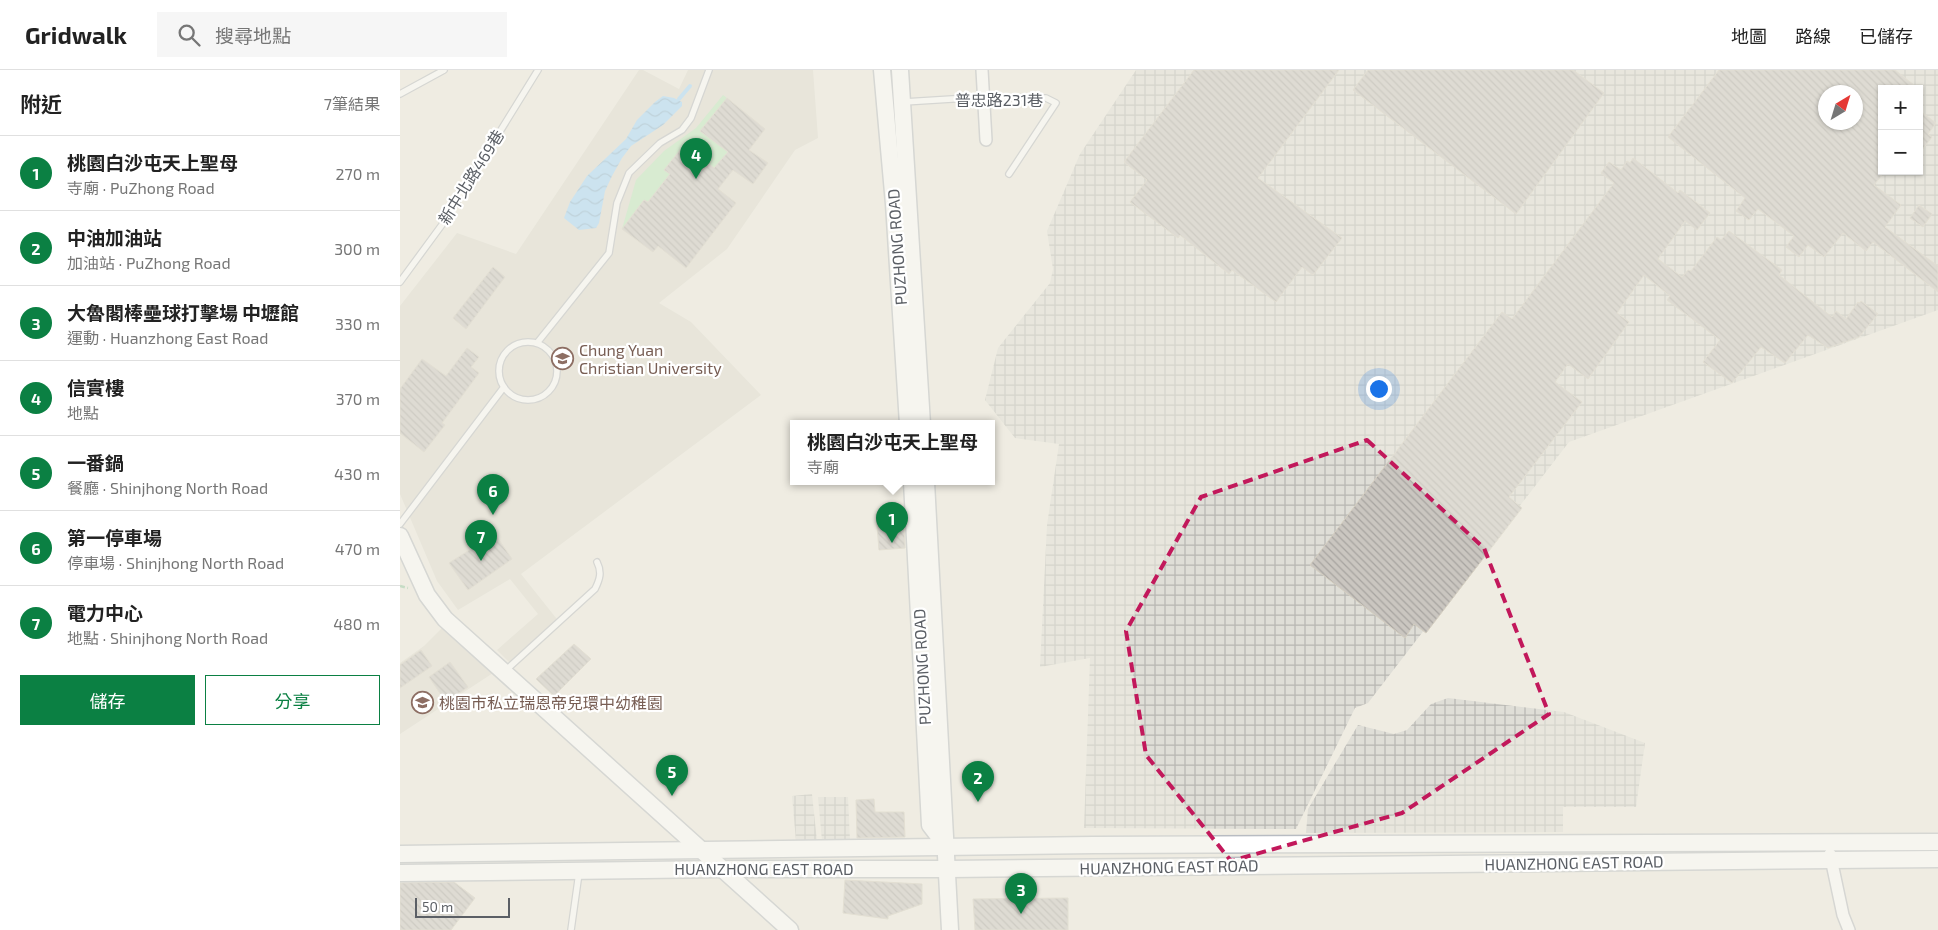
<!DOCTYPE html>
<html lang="zh-TW">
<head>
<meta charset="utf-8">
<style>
  body { margin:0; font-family:"Exo 2","Noto Sans TC",sans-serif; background:#f6f6f6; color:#222 }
  .controls { position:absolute; right:15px; top:15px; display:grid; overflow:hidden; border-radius:0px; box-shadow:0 1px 4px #0004 }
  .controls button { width:45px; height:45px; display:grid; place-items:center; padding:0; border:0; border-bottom:1px solid #e0e0e0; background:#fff; color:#222; font:25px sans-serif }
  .compass { position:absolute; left:1418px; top:15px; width:45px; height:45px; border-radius:50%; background:#fff; box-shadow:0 1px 4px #0004; rotate:38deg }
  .scale { position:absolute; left:15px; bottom:12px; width:95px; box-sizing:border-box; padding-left:5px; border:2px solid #5b5f65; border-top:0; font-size:14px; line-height:18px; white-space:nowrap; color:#5b5f65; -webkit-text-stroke:4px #fff; paint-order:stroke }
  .you { position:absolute; left:978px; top:318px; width:18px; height:18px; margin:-12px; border:4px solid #fff; border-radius:50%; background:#1a73e8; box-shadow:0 0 0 8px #1a73e833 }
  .badge { display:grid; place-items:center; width:32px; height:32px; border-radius:50%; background:#0b8043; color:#fff; font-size:16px; font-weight:700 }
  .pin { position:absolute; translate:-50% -41px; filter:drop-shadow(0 1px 2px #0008) }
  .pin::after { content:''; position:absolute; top:26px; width:18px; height:15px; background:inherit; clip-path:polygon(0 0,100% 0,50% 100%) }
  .popup { position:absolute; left:390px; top:350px; width:205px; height:65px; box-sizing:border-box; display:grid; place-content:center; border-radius:0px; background:#fff; filter:drop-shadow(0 1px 4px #0005); font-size:16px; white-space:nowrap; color:#767676 }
  .popup b { font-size:19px; color:#222 }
  .popup::after { content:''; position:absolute; left:50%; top:100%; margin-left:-10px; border:10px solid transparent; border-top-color:#fff }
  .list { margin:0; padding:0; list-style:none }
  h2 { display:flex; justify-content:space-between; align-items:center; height:65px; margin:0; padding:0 20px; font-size:21px }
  h2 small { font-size:16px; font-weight:400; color:#767676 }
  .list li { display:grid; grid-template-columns:32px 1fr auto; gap:15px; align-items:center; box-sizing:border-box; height:75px; padding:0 20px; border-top:1px solid #e0e0e0 }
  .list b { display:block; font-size:19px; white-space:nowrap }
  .list p { margin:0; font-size:16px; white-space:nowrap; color:#767676 }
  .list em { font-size:16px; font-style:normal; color:#767676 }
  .actions { display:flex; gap:10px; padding:15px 20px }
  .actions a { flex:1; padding:11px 0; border:1px solid #0b8043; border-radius:0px; text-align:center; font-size:18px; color:#0b8043 }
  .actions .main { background:#0b8043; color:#fff }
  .icon { flex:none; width:28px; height:28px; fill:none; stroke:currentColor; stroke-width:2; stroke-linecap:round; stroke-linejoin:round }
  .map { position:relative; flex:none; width:1538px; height:860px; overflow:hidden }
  header { display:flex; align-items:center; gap:30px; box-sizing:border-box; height:70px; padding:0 25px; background:#fff; border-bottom:1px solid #e0e0e0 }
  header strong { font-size:24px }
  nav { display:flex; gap:28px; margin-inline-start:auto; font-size:18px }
  .search { width:350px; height:45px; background:#f6f6f6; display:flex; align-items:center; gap:12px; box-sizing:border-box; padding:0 18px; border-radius:0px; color:#767676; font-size:19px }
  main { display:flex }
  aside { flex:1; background:#fff }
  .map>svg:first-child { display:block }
  .industrial { fill:url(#industrial-grid); fill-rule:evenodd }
  .education { fill:#dfdbd1 }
  .green { fill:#bde8bd }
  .water { fill:url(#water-waves) }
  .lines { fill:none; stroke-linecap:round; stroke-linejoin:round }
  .stream { stroke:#a2d8ff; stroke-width:4 }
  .building { fill:url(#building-back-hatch); stroke:#d4cec0; fill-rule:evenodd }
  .lane-casing { stroke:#b8bbc0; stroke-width:8 }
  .street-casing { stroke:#b8bbc0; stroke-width:14 }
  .secondary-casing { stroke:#b8bcc2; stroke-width:19 }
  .path { stroke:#94c7a2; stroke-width:2.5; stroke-dasharray:5 2.5; stroke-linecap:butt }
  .lane { stroke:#fff; stroke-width:5.5 }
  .street { stroke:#fff; stroke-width:11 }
  .secondary { stroke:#fff; stroke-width:16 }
  .marked { fill:none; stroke:#c2185b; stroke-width:4; stroke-dasharray:10 6; stroke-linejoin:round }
  .labels { text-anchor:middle; stroke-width:4.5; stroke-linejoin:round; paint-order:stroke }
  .street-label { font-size:16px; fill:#5b5f65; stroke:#fff }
  .education-label { font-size:16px; fill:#785e54; stroke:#fff; text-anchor:start }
</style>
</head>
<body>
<header>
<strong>Gridwalk</strong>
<div class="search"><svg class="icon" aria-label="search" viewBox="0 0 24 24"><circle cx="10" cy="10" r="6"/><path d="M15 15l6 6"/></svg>搜尋地點</div>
<nav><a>地圖</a><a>路線</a><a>已儲存</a></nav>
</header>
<main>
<aside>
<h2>附近<small>7筆結果</small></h2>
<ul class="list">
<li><span class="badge">1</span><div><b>桃園白沙屯天上聖母</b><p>寺廟 · PuZhong Road</p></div><em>270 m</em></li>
<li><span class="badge">2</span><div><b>中油加油站</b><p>加油站 · PuZhong Road</p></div><em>300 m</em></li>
<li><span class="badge">3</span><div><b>大魯閣棒壘球打擊場 中壢館</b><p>運動 · Huanzhong East Road</p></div><em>330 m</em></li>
<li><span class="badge">4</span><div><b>信實樓</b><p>地點</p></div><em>370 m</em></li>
<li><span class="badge">5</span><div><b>一番鍋</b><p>餐廳 · Shinjhong North Road</p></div><em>430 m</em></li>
<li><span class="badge">6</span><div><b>第一停車場</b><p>停車場 · Shinjhong North Road</p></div><em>470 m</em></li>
<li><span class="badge">7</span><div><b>電力中心</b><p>地點 · Shinjhong North Road</p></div><em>480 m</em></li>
</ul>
<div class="actions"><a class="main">儲存</a><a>分享</a></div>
</aside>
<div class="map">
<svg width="1538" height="860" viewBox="0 0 1538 860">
  <defs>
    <pattern id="industrial-grid" width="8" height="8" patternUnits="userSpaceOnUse" patternTransform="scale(1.25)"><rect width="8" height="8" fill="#dfded7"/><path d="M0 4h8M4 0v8" fill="none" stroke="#b8b7b2"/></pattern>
    <pattern id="water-waves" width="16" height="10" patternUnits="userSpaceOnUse" patternTransform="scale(1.25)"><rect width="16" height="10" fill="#a2d8ff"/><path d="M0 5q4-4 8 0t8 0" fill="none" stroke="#87b2d2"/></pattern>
    <pattern id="building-back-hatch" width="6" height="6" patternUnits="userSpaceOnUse" patternTransform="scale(1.25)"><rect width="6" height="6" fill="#cac6c0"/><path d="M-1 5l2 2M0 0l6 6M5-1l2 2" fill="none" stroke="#a7a4a0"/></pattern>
  </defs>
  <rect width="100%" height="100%" fill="#efece2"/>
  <g class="industrial">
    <path d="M736,0H1538V240L1169,372L968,633L955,638L896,759L684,758L690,588L640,597L647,455L659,374L615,368L585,330L598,278L650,213L653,199L647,161L680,84ZM1482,19H1519V101H1482ZM1426,22H1456V52H1426Z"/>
    <polygon points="1048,628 1164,642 1245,673 1236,737 1163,737 1163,762 906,763 908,739 958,655 994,664 1007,660 1031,634"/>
    <polygon points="412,724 417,771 396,771 392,726"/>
    <polygon points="418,727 448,727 450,771 422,771"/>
  </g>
  <g class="education">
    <polygon points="239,0 243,0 279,19 288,0 413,0 418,68 395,80 327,179 259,233 291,252 361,325 121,504 160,553 112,595 97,580 138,544 110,509 58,540 37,511 0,424 0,236 57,163 116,184"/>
    <polygon points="44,556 93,603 0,664 0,593 24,576"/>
  </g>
  <polygon class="green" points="323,25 327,28 300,61 328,82 314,98 270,104 248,132 244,130 222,159 236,110 264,81 296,58"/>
  <polygon class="water" points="263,26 274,28 282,32 282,36 263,55 231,76 222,88 212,106 205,121 199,153 196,158 179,160 164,148 170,132 187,106 226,69 237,50 255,32"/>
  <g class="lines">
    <polyline class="stream" points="279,29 290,16"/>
  </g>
  <g class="building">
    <polygon points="794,0 939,0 858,108 942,168 913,205 902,197 876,232 832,200 829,204 780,165 778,168 730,132 747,110 724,92"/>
    <polygon points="968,0 1173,0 1204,23 1116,144 953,20"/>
    <path d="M1319,0H1495L1519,19H1482V105L1474,115L1501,135L1485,157L1538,196V222L1473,172L1466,181L1443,163L1424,187L1408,175L1399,187L1386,177L1394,166L1358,139L1349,150L1336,141L1345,128L1268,67ZM1426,22H1456V52H1426Z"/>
    <polygon points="327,28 365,59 349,80 368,93 353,114 333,100 318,119 336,133 286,198 258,176 253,182 222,159 244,130 248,132 270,104 264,100 284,75 314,98 328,82 300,61"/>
    <polygon points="1519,40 1536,53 1528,64 1532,67 1519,84"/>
    <polygon points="1233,88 1278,123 1280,120 1310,143 1297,160 1285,151 1258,189 1282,207 1288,200 1291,201 1317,167 1321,170 1329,161 1382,200 1379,205 1432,247 1436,241 1446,249 1458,232 1459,233 1461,231 1478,244 1459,267 1428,278 1408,265 1385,293 1361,277 1332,313 1303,292 1320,270 1267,230 1270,226 1244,205 1217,243 1229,252 1188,309 1168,294 1155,312 1182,332 1109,427 1122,438 1026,563 1014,554 1005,568 910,495 1102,242 1112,249 1214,113 1201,103 1209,92 1221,100 1227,91 1230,93"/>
    <polygon points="1519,135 1532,144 1523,157 1510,148"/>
    <polygon points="93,197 105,207 66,259 53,248"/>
    <polygon points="67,278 79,287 71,297 79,303 42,353 45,355 24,382 0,363 0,319 22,289 46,306"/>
    <polygon points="504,443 505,478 479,480 476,444"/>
    <polygon points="95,464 112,489 68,520 49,493"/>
    <polygon points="174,574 191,589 154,626 136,609"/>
    <polygon points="21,580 32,596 0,618 0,595"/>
    <polygon points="50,592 68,617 46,632 29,607"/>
    <polygon points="474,729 475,742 504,742 505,767 457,768 456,730"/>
    <polygon points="445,810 522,814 522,834 488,846 488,849 443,843"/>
    <polygon points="54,812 75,828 51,860 0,860 0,813"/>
    <polygon points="668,828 668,860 575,860 573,829"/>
  </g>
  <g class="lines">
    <defs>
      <g id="lane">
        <polyline points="0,24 44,0"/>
        <polyline points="504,32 584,27 646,28 656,33 609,104"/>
        <polyline points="0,212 44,152 138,0"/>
        <circle cx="128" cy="301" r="29"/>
        <polyline points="137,273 209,183 217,133 229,103 260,73 282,60 291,48 309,0"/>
        <polyline points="0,454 104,317"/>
        <path d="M105,601L195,519C200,509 202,502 197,492"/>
        <polyline points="171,860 179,803"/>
      </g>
      <g id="street">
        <polyline points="582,0 586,70"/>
        <polyline points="1430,784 1443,845 1449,860"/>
      </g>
      <g id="secondary">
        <polyline points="482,0 494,134 508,354"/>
        <polyline points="500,0 522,354"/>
        <polyline points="512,412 530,755 546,776"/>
        <polyline points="526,412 550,860"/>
        <polyline points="0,466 27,525 45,549 390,860"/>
        <polyline points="0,784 694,775 1538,772"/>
        <polyline points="0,803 321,799 548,799 1538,789"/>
      </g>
    </defs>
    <use href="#lane" class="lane-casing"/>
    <use href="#street" class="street-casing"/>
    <use href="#secondary" class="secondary-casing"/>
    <polyline class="path" points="0,516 8,518"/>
    <use href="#lane" class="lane"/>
    <use href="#street" class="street"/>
    <use href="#secondary" class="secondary"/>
  </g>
  <path d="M0 0H1538V860H0ZM967,370L1084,478L1149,644L1002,743L831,791L746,685L726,561L801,427Z" fill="#efece2" fill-opacity=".55" fill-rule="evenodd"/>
  <path class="marked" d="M967,370L1084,478L1149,644L1002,743L831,791L746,685L726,561L801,427Z"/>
  <defs>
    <symbol id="university-ring" viewBox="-11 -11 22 22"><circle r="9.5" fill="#fff" stroke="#8d6e63" stroke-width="1.5"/><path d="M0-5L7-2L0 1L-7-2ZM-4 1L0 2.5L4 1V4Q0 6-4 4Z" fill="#8d6e63"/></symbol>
    <symbol id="school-ring" viewBox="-11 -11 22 22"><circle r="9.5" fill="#fff" stroke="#8d6e63" stroke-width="1.5"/><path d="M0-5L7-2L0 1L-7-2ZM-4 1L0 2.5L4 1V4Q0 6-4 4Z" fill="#8d6e63"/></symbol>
  </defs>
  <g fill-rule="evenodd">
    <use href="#university-ring" x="150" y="276" width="25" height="25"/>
    <use href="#school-ring" x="10" y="620" width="25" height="25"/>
  </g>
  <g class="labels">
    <g class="street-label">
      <text x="599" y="36">普忠路231巷</text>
      <text transform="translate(71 107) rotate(-58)" y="6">新中北路469巷</text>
      <text transform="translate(497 177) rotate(-94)" y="6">PUZHONG ROAD</text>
      <text transform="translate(522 597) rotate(-93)" y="6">PUZHONG ROAD</text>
      <text transform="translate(1174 793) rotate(-1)" y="6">HUANZHONG EAST ROAD</text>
      <text transform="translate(769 797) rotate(-1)" y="6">HUANZHONG EAST ROAD</text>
      <text x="364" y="805">HUANZHONG EAST ROAD</text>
    </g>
    <g class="education-label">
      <text x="179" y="286">Chung Yuan<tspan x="179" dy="18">Christian University</tspan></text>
      <text x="39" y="639">桃園市私立瑞恩帝兒環中幼稚園</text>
    </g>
  </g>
</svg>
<div class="controls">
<button>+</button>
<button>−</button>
</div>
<svg class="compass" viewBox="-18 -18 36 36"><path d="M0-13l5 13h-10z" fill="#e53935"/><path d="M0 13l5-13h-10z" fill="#767676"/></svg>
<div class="scale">50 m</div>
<div class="you"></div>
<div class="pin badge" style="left:492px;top:473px">1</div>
<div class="popup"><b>桃園白沙屯天上聖母</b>寺廟</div>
<div class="pin badge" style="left:578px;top:732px">2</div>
<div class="pin badge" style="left:621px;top:844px">3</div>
<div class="pin badge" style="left:296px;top:109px">4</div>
<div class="pin badge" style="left:272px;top:726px">5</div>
<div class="pin badge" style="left:93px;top:445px">6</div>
<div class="pin badge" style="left:81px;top:491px">7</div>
</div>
</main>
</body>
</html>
